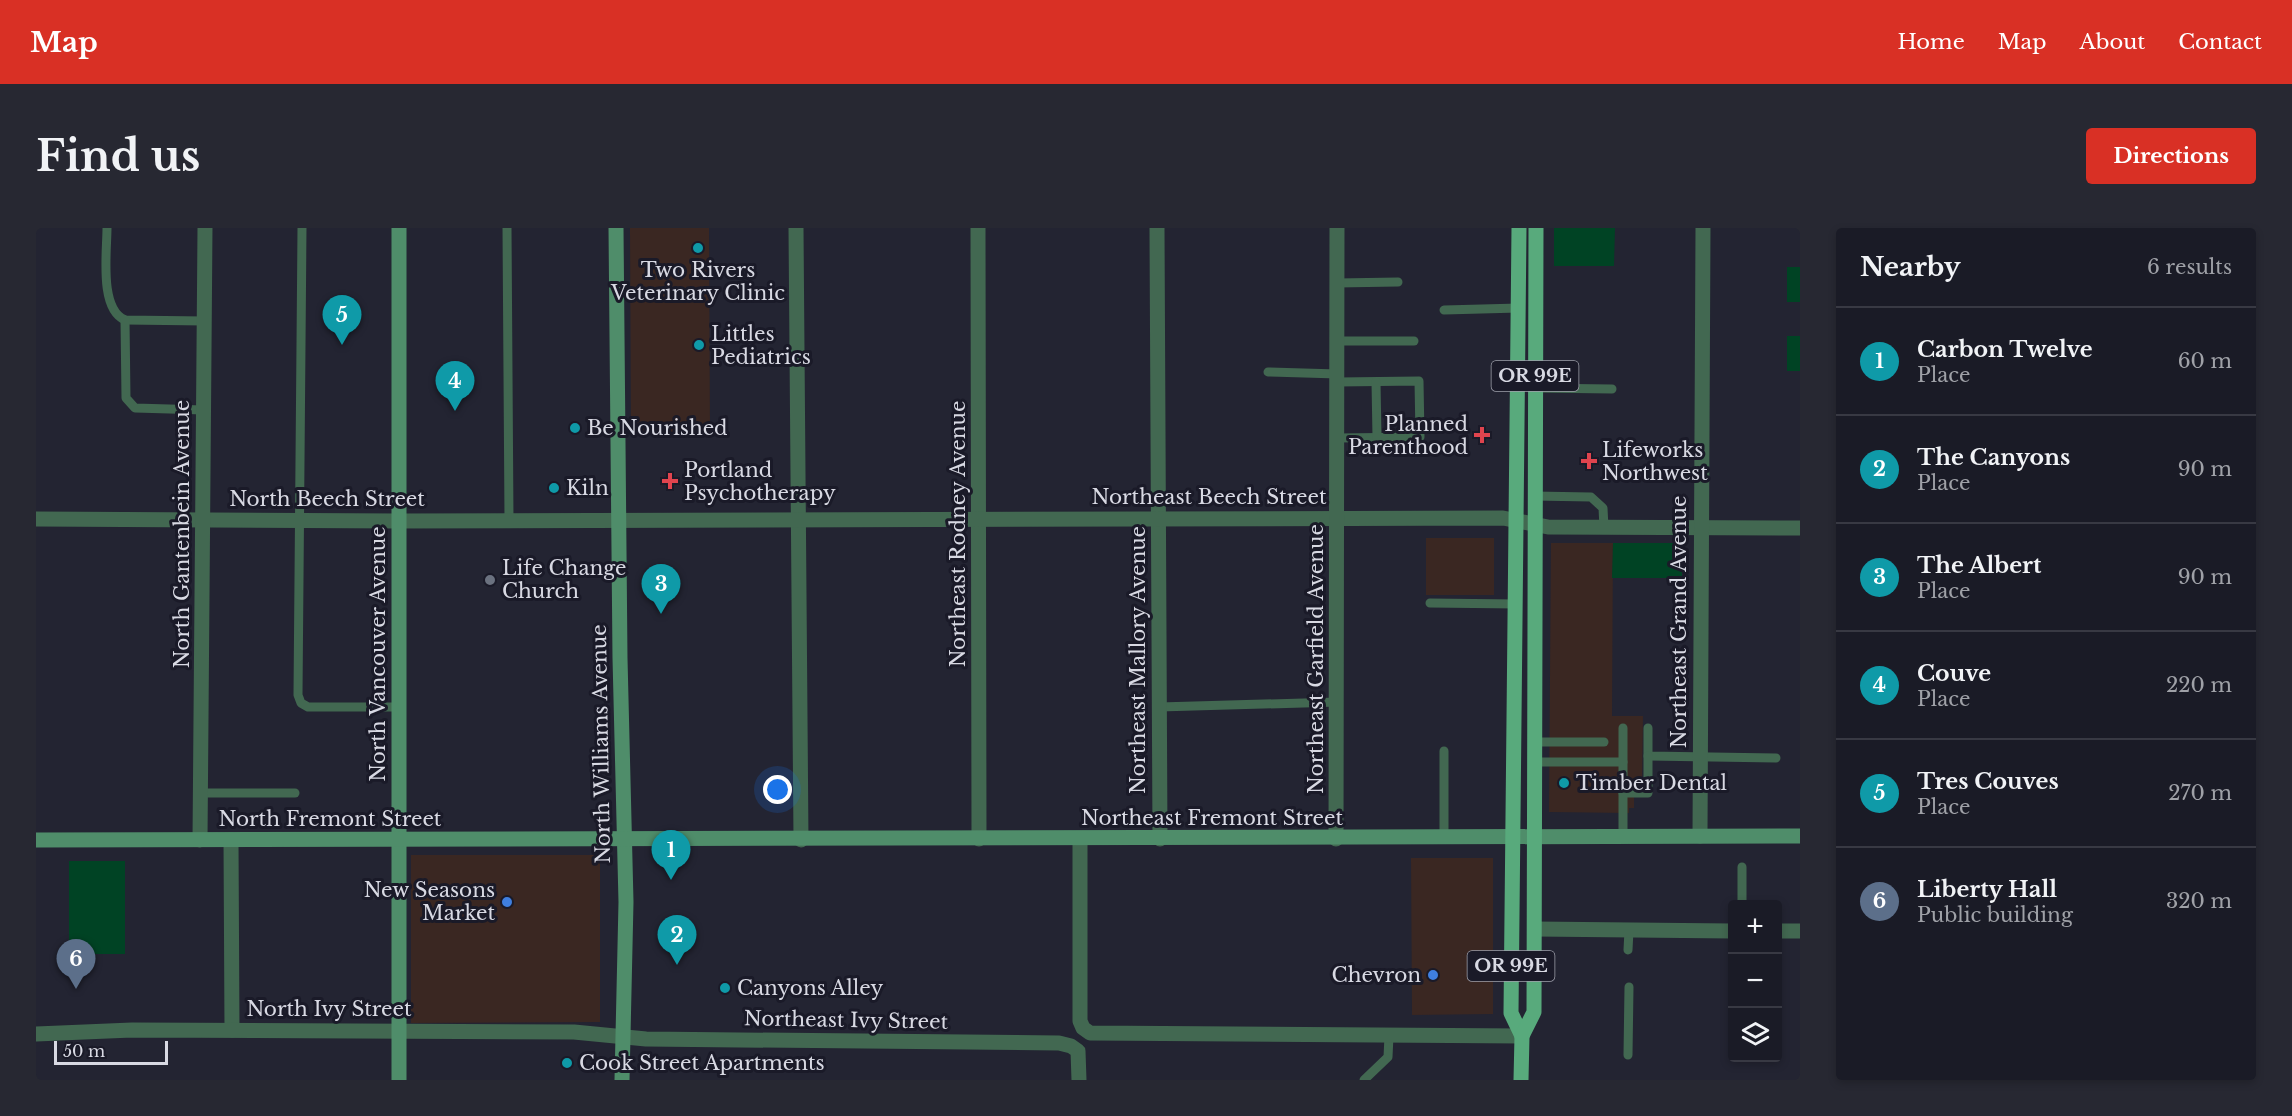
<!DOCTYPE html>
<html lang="en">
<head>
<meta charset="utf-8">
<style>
  body { margin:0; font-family:"Libre Baskerville",serif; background:#272832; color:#f1f3f6 }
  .controls { position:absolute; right:18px; bottom:18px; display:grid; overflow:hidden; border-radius:6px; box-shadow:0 3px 9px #0003 }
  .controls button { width:54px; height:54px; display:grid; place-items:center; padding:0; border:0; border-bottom:2px solid #383943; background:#1a1b26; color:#f1f3f6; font:30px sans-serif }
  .scale { position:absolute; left:18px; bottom:15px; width:114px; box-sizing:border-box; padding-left:6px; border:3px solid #d8d9e3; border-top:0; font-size:16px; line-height:21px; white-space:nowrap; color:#d8d9e3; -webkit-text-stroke:4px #1a1a28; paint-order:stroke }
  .you { position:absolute; left:742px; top:562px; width:21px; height:21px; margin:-15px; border:4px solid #fff; border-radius:50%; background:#1a73e8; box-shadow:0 0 0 9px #1a73e833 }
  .badge { display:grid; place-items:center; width:39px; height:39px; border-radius:50%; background:#d93025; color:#fff; font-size:20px; font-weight:700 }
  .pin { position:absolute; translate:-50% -50px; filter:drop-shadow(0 2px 3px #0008) }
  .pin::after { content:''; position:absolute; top:32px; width:21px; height:18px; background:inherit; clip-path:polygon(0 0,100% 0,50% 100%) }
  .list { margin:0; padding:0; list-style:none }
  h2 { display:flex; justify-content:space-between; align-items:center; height:78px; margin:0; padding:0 24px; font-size:26px }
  h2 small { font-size:20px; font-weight:400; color:#9fa1a7 }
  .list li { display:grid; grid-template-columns:39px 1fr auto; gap:18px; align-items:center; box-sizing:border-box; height:108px; padding:0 24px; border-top:2px solid #383943 }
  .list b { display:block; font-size:22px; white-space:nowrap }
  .list p { margin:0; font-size:20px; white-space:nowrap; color:#9fa1a7 }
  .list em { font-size:20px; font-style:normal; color:#9fa1a7 }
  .icon { flex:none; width:33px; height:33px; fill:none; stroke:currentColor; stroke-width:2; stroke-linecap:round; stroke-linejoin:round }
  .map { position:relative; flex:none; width:1764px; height:852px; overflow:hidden; border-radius:6px }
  header { display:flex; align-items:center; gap:36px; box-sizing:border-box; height:84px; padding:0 30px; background:#d93025; color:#fff }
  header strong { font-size:28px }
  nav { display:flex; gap:33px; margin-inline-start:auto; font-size:21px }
  .intro { display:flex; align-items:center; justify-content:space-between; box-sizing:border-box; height:144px; padding:0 36px }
  h1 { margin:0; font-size:42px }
  .button { padding:15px 27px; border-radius:6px; background:#d93025; color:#fff; font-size:21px; font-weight:700 }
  main { display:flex; gap:36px; padding:0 36px }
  aside { flex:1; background:#1a1b26; border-radius:6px; box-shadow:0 3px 9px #0003 }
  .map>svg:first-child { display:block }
  .commercial { fill:#3a2722 }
  .green { fill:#004324 }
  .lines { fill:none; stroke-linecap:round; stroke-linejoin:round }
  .lane { stroke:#426851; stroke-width:9 }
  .street { stroke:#426851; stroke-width:15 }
  .secondary { stroke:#4f8d6a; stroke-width:15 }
  .primary { stroke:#58aa7c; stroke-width:15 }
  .culture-dot { fill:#0f9aa8; stroke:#1a1a28; stroke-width:2 }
  .health-dot { fill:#e0444e; stroke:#1a1a28; stroke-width:2 }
  .worship-dot { fill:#6b7280; stroke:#1a1a28; stroke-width:2 }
  .shop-dot { fill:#3f7fe0; stroke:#1a1a28; stroke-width:2 }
  .labels { text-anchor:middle; stroke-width:6; stroke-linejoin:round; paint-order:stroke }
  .shield { fill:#1a1a28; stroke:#9fa0ab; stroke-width:1.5 }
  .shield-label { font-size:18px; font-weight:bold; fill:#d8d9e3 }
  .poi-label { font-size:20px; fill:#d8d9e3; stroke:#1a1a28; text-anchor:start }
  .street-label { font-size:20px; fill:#d8d9e3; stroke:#1a1a28 }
</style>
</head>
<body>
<header>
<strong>Map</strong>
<nav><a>Home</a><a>Map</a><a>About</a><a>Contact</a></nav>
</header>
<div class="intro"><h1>Find us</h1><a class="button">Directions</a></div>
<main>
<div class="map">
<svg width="1764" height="852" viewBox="0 0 1764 852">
  <rect width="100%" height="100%" fill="#232432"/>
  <g class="commercial">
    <polygon points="594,0 673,0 674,206 595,206"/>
    <rect x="1390" y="310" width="68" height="57"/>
    <polygon points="1515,315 1577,315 1576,488 1607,488 1606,555 1603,561 1598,561 1598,580 1593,580 1593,585 1513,584"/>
    <polygon points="375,627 564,627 564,794 375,795"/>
    <polygon points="1375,630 1457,630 1457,786 1376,787"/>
  </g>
  <g class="green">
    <polygon points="1518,0 1579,0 1578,38 1518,38"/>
    <rect x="1751" y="39" width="13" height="35"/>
    <rect x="1751" y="108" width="13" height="35"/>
    <polygon points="1577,315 1646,315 1646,350 1576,350"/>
    <rect x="33" y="633" width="56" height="93"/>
  </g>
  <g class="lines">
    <g class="lane">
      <path d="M71,0C71,24 63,81 89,92L169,93"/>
      <polyline points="266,0 262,467 265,475 272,479 364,479"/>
      <polyline points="471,0 473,292"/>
      <polyline points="1301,55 1362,54"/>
      <polyline points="1408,82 1483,80"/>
      <polyline points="89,92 90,170 99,180 168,182"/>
      <polyline points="1302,113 1378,113"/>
      <polyline points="1232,144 1302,146"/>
      <polyline points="1302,154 1383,153 1384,209 1302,210"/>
      <polyline points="1340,154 1341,210"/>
      <polyline points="1499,160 1576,161"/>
      <polyline points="1498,268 1555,269 1567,280 1568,300"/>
      <polyline points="1394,375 1481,376"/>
      <polyline points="1123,479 1301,474"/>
      <polyline points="1612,500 1612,528 1740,530"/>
      <polyline points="1500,514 1568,514"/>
      <polyline points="1500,534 1587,534"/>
      <polyline points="165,565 259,565"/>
      <polyline points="1587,565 1612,565 1612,528"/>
      <polyline points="1587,609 1587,500"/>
      <polyline points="1408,611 1408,523"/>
      <polyline points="1706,676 1706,639"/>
      <polyline points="1592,722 1593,702"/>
      <polyline points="1592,827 1593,759"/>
      <polyline points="1328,852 1352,829 1353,808"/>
    </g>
    <g class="street">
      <polyline points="760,0 765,612"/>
      <polyline points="942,0 943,611"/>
      <polyline points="1121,0 1124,611"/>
      <polyline points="0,291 363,293 1467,290 1512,299 1764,300"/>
      <polyline points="1664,608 1667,0"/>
      <polyline points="1044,611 1044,793 1047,800 1054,805 1486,808"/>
      <polyline points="1300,611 1301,0"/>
      <polyline points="164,612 169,0"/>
      <polyline points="195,612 196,802"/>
      <polyline points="1499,701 1696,703"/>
      <polyline points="1742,703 1764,703"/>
      <polyline points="0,806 96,802 538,804 610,811 1023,815 1035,818 1042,823 1043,852"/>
    </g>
    <g class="secondary">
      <polyline points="363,0 363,852"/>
      <polyline points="580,0 584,430 590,674 586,852"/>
      <polyline points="0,612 1764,608"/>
    </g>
    <g class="primary">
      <polyline points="1483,0 1475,785 1486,808"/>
      <polyline points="1485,852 1486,808 1498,784 1500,0"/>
    </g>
  </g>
  <g class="culture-dot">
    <circle cx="662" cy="20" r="6"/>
    <circle cx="663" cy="117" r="6"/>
    <circle cx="539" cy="200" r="6"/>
    <circle cx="518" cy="260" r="6"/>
    <circle cx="1528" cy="555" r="6"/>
    <circle cx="689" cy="760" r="6"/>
    <circle cx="531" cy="835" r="6"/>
  </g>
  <g class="health-dot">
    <path d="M1443 198h6v6h6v6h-6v6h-6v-6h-6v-6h6z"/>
    <path d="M1550 224h6v6h6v6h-6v6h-6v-6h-6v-6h6z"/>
    <path d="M631 244h6v6h6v6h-6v6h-6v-6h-6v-6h6z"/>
  </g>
  <circle class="worship-dot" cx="454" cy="352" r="6"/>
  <g class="shop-dot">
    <circle cx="471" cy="674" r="6"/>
    <circle cx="1397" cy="747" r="6"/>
  </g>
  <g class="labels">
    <g class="shield">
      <rect x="1455.5" y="133" width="87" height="30" rx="4.5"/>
      <rect x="1431.5" y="723" width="87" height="30" rx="4.5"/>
    </g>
    <g class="shield-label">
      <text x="1499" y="154">OR 99E</text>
      <text x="1475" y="744">OR 99E</text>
    </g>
    <g class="poi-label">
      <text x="662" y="49" text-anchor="middle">Two Rivers<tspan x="662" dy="23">Veterinary Clinic</tspan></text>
      <text x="675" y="113">Littles<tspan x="675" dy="23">Pediatrics</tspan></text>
      <text x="1432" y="203" text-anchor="end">Planned<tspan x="1432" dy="23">Parenthood</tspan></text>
      <text x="551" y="207">Be Nourished</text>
      <text x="1566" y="229">Lifeworks<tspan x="1566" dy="23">Northwest</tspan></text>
      <text x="648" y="249">Portland<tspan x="648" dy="23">Psychotherapy</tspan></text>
      <text x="530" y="267">Kiln</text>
      <text x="466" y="347">Life Change<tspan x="466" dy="23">Church</tspan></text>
      <text x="1540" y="562">Timber Dental</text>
      <text x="459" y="669" text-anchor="end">New Seasons<tspan x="459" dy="23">Market</tspan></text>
      <text x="1385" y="754" text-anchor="end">Chevron</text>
      <text x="701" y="767">Canyons Alley</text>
      <text x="543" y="842">Cook Street Apartments</text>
    </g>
    <g class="street-label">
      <text x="1173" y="276">Northeast Beech Street</text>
      <text x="291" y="278">North Beech Street</text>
      <text transform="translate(146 306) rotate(-90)" y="7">North Gantenbein Avenue</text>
      <text transform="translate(922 306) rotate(-90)" y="7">Northeast Rodney Avenue</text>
      <text transform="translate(1643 394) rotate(-90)" y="7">Northeast Grand Avenue</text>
      <text transform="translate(342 426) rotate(-90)" y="7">North Vancouver Avenue</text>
      <text transform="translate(1280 431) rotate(-90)" y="7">Northeast Garfield Avenue</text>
      <text transform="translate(1102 432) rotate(-90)" y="7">Northeast Mallory Avenue</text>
      <text transform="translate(565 516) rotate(-91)" y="7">North Williams Avenue</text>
      <text x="1176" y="597">Northeast Fremont Street</text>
      <text x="294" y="598">North Fremont Street</text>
      <text x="293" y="788">North Ivy Street</text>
      <text transform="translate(810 792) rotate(1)" y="7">Northeast Ivy Street</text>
    </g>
  </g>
</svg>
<div class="controls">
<button>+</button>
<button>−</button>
<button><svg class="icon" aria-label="layers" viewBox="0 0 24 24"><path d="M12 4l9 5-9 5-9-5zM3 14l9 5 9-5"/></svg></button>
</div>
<div class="scale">50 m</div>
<div class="you"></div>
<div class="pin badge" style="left:635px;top:652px;background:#0f9aa8">1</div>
<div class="pin badge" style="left:641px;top:737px;background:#0f9aa8">2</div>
<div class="pin badge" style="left:625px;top:386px;background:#0f9aa8">3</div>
<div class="pin badge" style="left:419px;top:183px;background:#0f9aa8">4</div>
<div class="pin badge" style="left:306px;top:117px;background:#0f9aa8">5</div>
<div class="pin badge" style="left:40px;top:761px;background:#5c6f8a">6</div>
</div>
<aside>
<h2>Nearby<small>6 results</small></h2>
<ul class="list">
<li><span class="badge" style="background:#0f9aa8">1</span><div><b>Carbon Twelve</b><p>Place</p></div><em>60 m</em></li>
<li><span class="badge" style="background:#0f9aa8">2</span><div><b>The Canyons</b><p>Place</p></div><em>90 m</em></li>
<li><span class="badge" style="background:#0f9aa8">3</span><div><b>The Albert</b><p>Place</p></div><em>90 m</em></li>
<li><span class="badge" style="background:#0f9aa8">4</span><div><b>Couve</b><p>Place</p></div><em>220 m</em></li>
<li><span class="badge" style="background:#0f9aa8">5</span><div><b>Tres Couves</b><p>Place</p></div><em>270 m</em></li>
<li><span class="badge" style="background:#5c6f8a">6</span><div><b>Liberty Hall</b><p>Public building</p></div><em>320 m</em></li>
</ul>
</aside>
</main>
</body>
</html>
